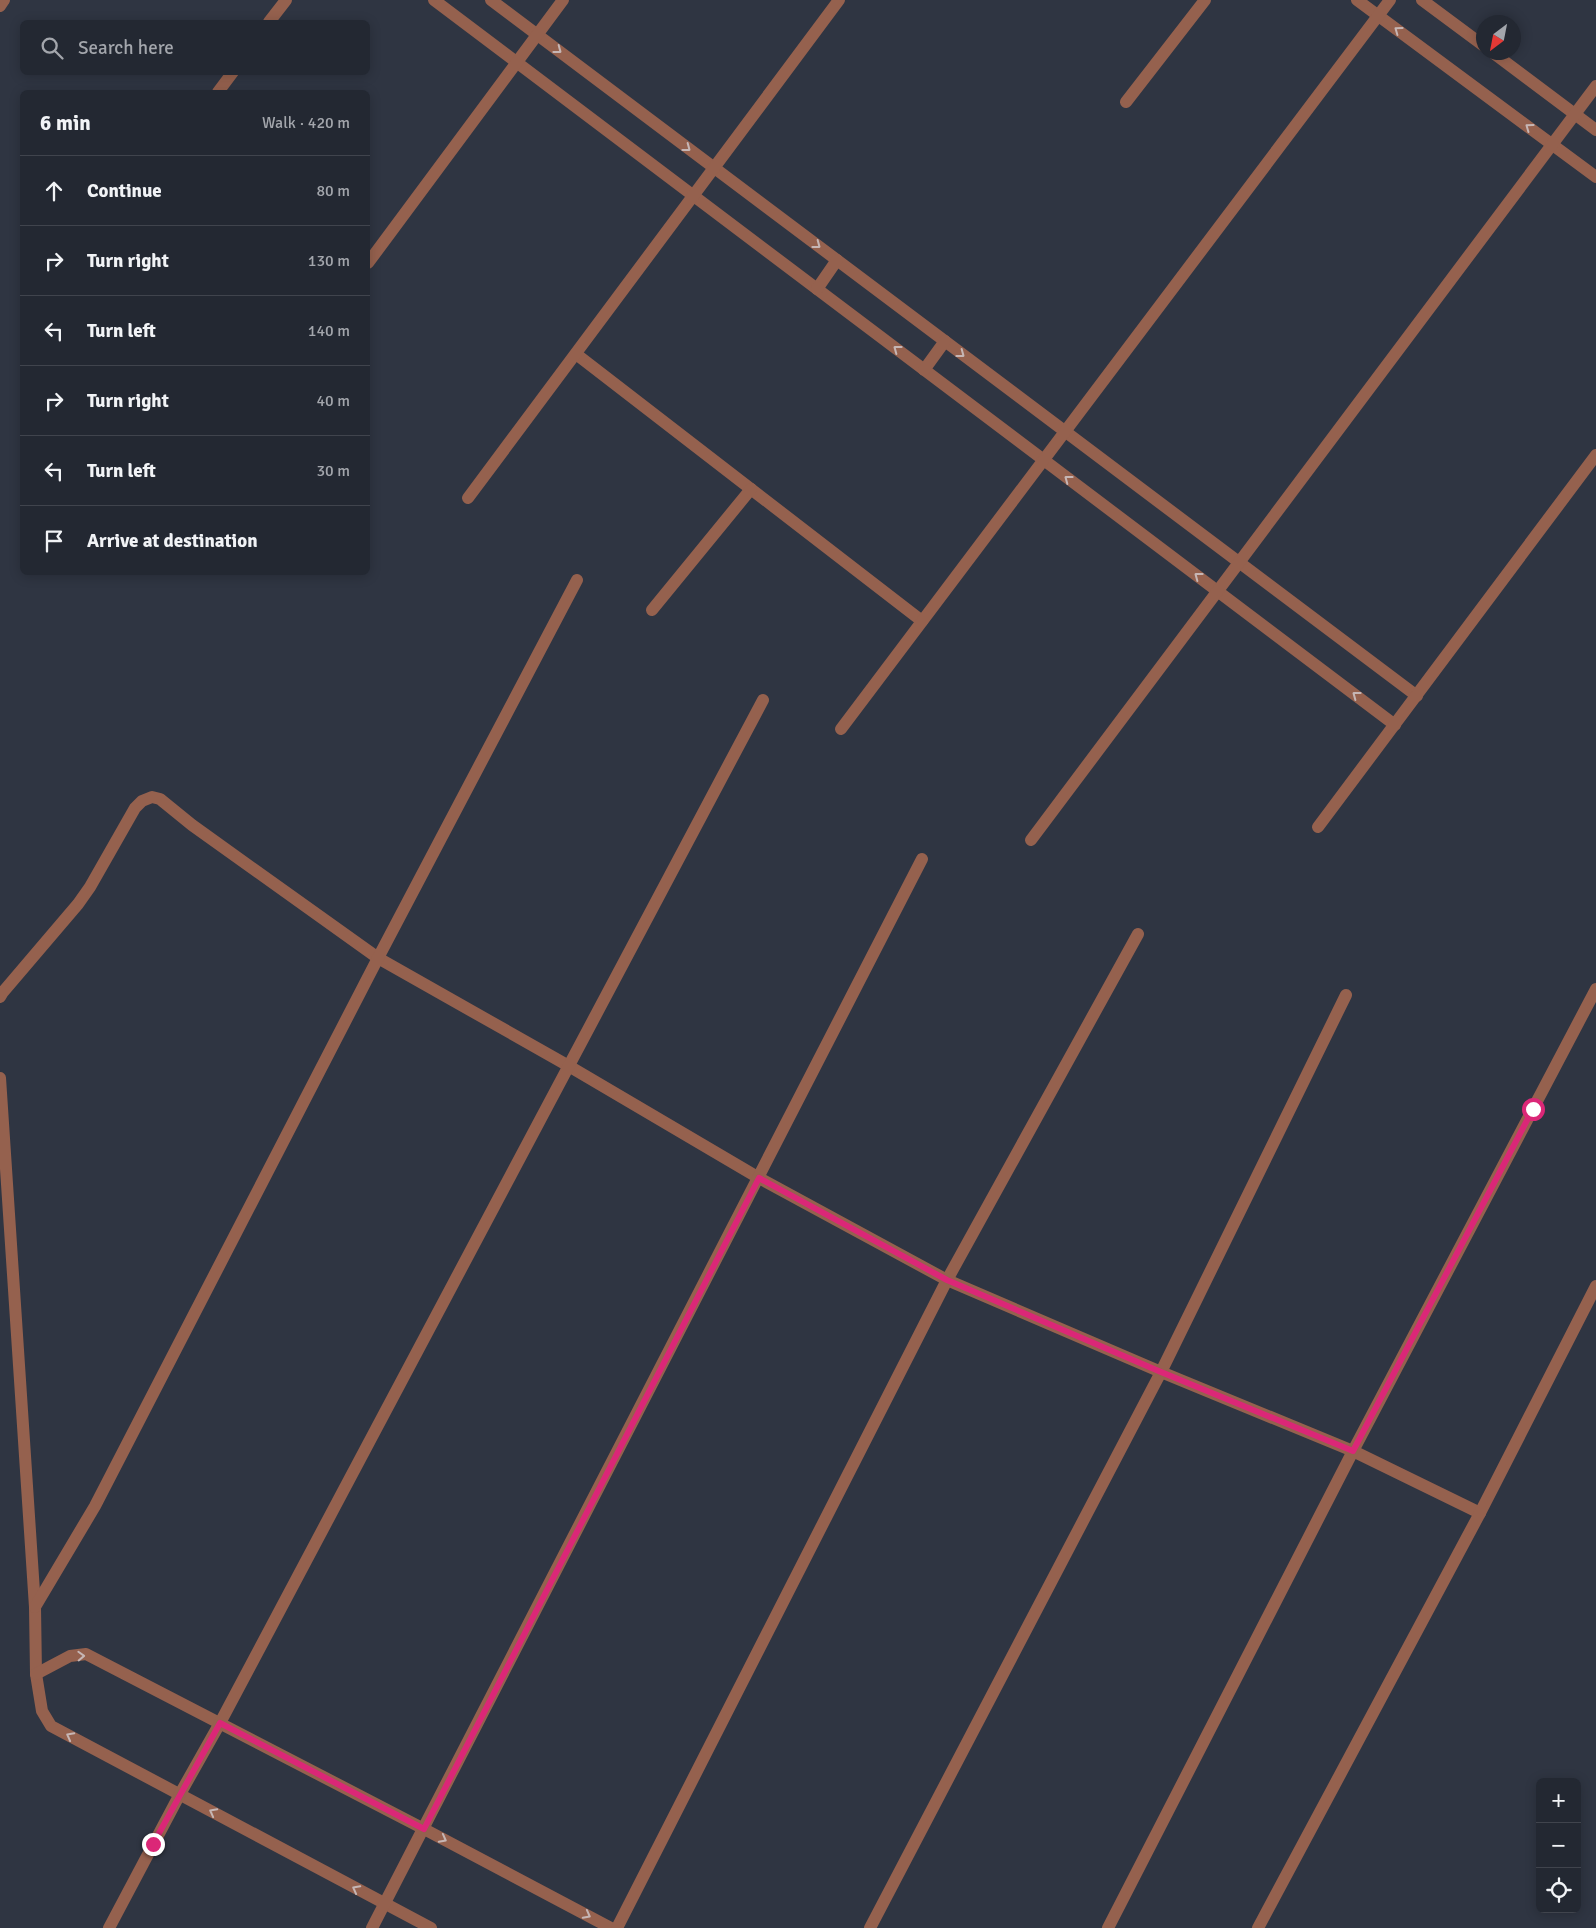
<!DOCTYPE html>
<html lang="en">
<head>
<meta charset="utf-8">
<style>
  body { margin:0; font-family:Signika,sans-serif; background:#2f343e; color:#f1f3f6 }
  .controls { position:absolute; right:15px; bottom:15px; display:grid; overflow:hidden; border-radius:8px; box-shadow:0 2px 12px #0003 }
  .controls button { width:45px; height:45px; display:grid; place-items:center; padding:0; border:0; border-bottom:1px solid #40444d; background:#232832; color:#f1f3f6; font:25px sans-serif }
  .compass { position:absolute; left:1476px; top:15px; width:45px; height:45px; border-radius:50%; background:#232832; box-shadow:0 2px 12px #0003; rotate:212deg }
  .stop { position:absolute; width:15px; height:15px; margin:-11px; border:4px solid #db2777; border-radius:50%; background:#fff }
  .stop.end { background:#db2777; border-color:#fff; box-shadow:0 1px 5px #0008 }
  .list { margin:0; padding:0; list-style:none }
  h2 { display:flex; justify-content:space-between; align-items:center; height:65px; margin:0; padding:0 20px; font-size:21px }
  h2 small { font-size:16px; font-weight:400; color:#a3a6ac }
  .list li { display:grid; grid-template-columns:32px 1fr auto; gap:15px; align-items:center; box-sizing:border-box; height:70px; padding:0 20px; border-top:1px solid #40444d }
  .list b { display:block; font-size:19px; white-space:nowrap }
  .list em { font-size:16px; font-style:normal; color:#a3a6ac }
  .icon { flex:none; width:28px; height:28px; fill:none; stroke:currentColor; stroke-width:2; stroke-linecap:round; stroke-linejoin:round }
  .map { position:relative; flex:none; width:1596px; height:1928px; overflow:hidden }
  .search { position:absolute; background:#232832; box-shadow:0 2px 12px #0003; left:20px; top:20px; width:350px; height:55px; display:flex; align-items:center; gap:12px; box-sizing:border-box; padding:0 18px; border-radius:8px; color:#a3a6ac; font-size:19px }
  .panel { position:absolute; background:#232832; box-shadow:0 2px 12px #0003; left:20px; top:90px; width:350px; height:485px; border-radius:8px }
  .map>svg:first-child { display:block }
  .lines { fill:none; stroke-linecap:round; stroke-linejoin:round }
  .service { stroke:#95614e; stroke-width:12 }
  .minor { stroke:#95614e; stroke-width:12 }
  .oneway { stroke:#c6b6b5 }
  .route { stroke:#db2777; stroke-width:6 }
</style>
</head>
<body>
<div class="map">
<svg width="1596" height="1928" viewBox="0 0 1596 1928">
  <rect width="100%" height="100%" fill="#2f3542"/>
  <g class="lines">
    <polyline class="service" points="1126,102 1205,0"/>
    <g class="minor">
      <polyline points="434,0 1395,725"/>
      <polyline points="491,0 1417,696"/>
      <polyline points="1357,0 1596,177"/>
      <polyline points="1422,0 1484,46"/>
      <polyline points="0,6 4,0"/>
      <polyline points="269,22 286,0"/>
      <polyline points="1492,52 1596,130"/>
      <polyline points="218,92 233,72"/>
      <polyline points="368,263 563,0"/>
      <polyline points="817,289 837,260"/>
      <polyline points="576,354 922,621"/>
      <polyline points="924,370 945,341"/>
      <polyline points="468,498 839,0"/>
      <polyline points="652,610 751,489"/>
      <polyline points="841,729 1390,0"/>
      <polyline points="1318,827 1596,455"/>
      <polyline points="1031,840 1596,86"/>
      <polyline points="0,997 3,992 78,904 90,887 135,808 142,801 152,797 160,799 192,825 378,958 567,1065 759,1178 947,1280 1161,1372 1353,1451 1480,1513"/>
      <polyline points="0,1078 35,1607 36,1674 42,1711 51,1726 431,1928"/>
      <polyline points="35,1607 95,1506 378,958 577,580"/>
      <polyline points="36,1674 70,1656 86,1654 424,1829 611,1928"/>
      <polyline points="109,1928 180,1794 220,1723 763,700"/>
      <polyline points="372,1928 922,859"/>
      <polyline points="617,1928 947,1280 1138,934"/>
      <polyline points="870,1928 1161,1372 1346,995"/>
      <polyline points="1108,1928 1353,1451 1596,989"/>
      <polyline points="1258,1928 1480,1513 1596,1286"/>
    </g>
  </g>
  <defs><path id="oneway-chevron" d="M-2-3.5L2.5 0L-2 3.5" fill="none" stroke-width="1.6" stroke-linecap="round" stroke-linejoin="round" transform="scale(1.25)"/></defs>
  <g class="oneway">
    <use href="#oneway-chevron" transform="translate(1398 30) rotate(-144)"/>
    <use href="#oneway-chevron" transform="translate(558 50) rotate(37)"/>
    <use href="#oneway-chevron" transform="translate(1529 127) rotate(-144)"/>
    <use href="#oneway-chevron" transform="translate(687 148) rotate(37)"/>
    <use href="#oneway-chevron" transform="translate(817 245) rotate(37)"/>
    <use href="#oneway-chevron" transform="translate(897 349) rotate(-143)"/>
    <use href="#oneway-chevron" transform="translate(961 354) rotate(37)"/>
    <use href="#oneway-chevron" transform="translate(1068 479) rotate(-143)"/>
    <use href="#oneway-chevron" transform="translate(1198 576) rotate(-143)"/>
    <use href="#oneway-chevron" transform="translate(1356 695) rotate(-143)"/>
    <use href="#oneway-chevron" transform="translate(81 1656) rotate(-2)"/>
    <use href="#oneway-chevron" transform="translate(70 1736) rotate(-152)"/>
    <use href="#oneway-chevron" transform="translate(213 1812) rotate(-152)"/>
    <use href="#oneway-chevron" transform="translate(443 1839) rotate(28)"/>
    <use href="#oneway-chevron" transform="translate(356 1889) rotate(-152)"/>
    <use href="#oneway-chevron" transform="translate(587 1915) rotate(28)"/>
  </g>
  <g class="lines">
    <polyline class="route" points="153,1844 220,1723 424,1829 759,1178 947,1280 1161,1372 1353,1451 1533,1109"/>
  </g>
</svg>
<div class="controls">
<button>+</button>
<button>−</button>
<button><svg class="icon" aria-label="locate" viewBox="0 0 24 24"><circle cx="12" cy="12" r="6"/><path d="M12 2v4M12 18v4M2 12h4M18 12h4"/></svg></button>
</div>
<svg class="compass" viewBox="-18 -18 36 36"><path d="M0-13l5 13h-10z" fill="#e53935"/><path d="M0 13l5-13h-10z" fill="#a3a6ac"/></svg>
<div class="stop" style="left:1533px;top:1109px"></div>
<div class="stop end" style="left:153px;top:1844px"></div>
<div class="search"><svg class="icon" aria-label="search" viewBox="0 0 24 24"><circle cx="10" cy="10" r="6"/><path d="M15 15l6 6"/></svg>Search here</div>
<section class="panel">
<h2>6 min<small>Walk · 420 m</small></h2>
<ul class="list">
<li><svg class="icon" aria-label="ahead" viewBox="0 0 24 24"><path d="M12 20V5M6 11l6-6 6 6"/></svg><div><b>Continue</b></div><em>80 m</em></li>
<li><svg class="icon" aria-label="right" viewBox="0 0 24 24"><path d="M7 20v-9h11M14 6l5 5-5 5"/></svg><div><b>Turn right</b></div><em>130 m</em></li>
<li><svg class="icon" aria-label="left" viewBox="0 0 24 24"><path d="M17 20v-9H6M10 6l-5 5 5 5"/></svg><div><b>Turn left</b></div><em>140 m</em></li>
<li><svg class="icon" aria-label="right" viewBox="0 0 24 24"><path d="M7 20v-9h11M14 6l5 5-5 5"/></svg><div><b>Turn right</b></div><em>40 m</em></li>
<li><svg class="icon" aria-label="left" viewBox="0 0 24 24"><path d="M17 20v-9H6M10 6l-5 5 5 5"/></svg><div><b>Turn left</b></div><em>30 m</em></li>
<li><svg class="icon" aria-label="arrive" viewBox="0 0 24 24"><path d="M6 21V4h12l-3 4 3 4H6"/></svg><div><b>Arrive at destination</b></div></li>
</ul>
</section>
</div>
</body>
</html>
